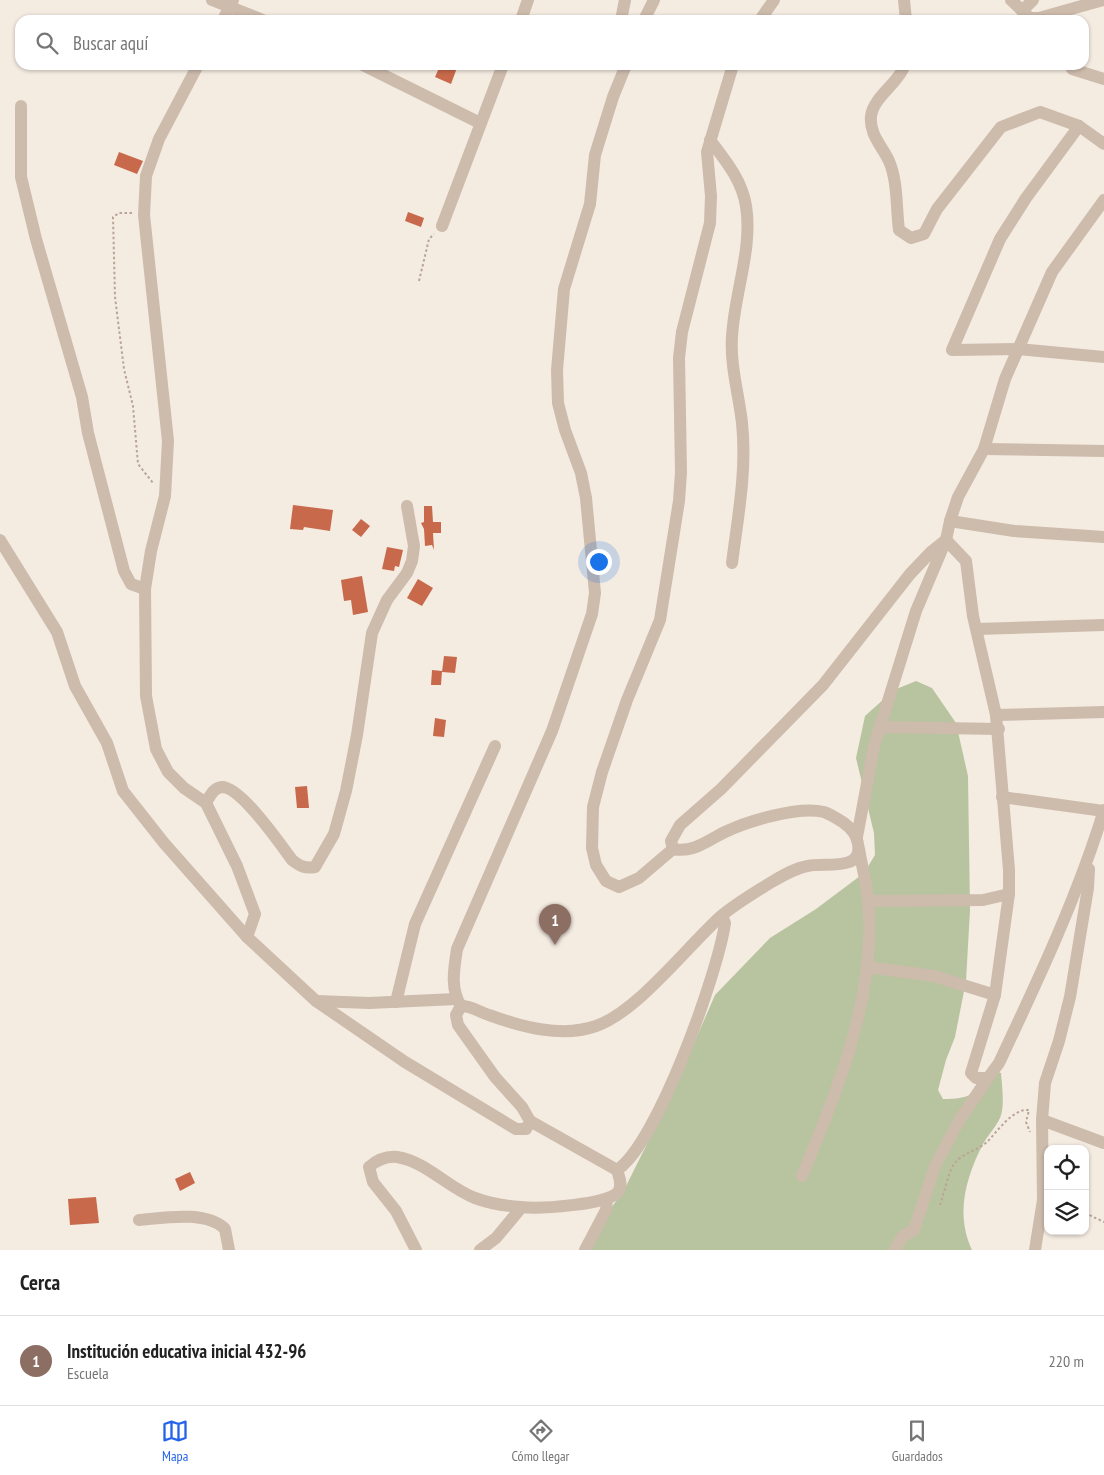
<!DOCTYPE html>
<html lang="es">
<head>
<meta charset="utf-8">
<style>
  body { margin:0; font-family:"PT Sans Narrow",sans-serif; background:#f6f6f6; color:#222 }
  .controls { position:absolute; right:15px; bottom:15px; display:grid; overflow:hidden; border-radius:10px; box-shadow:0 1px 4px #0004 }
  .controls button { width:45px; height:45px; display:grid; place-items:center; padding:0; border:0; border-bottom:1px solid #e0e0e0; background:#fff; color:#222; font:25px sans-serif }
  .you { position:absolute; left:598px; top:561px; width:18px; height:18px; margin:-12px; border:4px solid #fff; border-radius:50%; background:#1a73e8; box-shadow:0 0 0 8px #1a73e833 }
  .badge { display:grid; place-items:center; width:32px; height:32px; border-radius:50%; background:#2563eb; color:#fff; font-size:16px; font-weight:700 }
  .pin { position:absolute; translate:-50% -41px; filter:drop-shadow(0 1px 2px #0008) }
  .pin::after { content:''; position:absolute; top:26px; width:18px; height:15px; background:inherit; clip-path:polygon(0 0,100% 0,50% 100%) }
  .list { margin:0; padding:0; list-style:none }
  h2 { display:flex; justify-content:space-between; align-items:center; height:65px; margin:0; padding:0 20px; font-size:21px }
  h2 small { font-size:16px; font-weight:400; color:#767676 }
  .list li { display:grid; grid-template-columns:32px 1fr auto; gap:15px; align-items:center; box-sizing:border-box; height:90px; padding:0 20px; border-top:1px solid #e0e0e0 }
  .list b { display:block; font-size:19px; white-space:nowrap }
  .list p { margin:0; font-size:16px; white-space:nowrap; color:#767676 }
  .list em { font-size:16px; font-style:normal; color:#767676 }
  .icon { flex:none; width:28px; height:28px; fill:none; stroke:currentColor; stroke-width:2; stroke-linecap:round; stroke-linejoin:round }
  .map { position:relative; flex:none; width:1104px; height:1250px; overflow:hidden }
  .search { position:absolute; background:#fff; box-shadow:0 1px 4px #0004; left:15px; right:15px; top:15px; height:55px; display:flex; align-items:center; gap:12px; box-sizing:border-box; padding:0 18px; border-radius:15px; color:#767676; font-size:19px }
  .sheet { height:155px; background:#fff }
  nav { display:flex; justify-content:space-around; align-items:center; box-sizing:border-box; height:70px; border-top:1px solid #e0e0e0; background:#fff; font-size:14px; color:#767676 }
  nav a { display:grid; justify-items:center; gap:2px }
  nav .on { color:#2563eb }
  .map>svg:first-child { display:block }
  .green { fill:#b8c4a0 }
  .building { fill:#c8694b }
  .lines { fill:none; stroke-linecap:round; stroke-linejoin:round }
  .path { stroke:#b9a596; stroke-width:2; stroke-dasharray:2.5 2.5; stroke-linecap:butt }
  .minor { stroke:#cdbbac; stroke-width:12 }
</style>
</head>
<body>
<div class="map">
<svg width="1104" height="1250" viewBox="0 0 1104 1250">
  <rect width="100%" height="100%" fill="#f4ebe1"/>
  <path class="green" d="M916,681L932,688L956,723L968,776L970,910L966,981L955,1037L946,1060L938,1090L943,1099C969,1099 978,1095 990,1070L1001,1073C1002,1086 1005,1106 1000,1118C996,1127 988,1135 983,1144C966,1177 955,1214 972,1250H579L623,1192L672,1094L715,995L770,938L816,909L864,873L875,855L874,833L856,758L865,716L894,690Z"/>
  <g class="building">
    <polygon points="446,65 458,65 451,84 435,77 439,68 443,70"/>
    <polygon points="119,152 143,161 137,174 114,165"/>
    <polygon points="408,212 424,218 421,227 405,221"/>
    <polygon points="293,505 333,510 330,531 304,527 303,530 290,529"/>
    <polygon points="424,506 432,506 433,522 441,522 441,533 433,533 434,550 432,545 425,546 424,529 421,523 424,522"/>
    <polygon points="361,519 370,526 361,537 352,530"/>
    <polygon points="387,547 403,550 399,567 395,566 394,571 382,569"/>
    <polygon points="362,576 368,612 353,615 351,600 344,601 341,580"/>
    <polygon points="418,579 433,588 422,606 407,598"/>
    <polygon points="444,656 457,657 455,673 442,672"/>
    <polygon points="432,670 442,671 441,685 431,685"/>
    <polygon points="435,718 446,720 444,737 433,736"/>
    <polygon points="307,786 309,808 297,808 295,787"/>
    <polygon points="190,1172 195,1183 180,1191 175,1179"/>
    <polygon points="96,1197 99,1223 70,1225 68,1199"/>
  </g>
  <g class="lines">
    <g class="path">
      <polyline points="132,213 119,213 113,217 115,297 124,369 133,406 138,464 153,483"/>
      <polyline points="419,281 429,239 434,234"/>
      <path d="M940,1205C944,1194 948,1173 954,1164C962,1153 977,1151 987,1142C997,1132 1013,1108 1029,1110L1026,1122L1030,1132"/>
      <polyline points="1085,1213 1104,1222"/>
    </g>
    <g class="minor">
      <polyline points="212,0 263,20"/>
      <polyline points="904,0 906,20"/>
      <polyline points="1011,0 1030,18 1039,18 1103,0"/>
      <polyline points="1022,11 1033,0"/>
      <polyline points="223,20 233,0"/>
      <polyline points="521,20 528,0"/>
      <polyline points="621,20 625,0"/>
      <polyline points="644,20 654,0"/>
      <polyline points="760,20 774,0"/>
      <polyline points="198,65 159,139 146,176 144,215 168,441 165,496 151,551 145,589 146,696 156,749 168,772 184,788 206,803 237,866 255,914 247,937"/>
      <polyline points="363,65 480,123"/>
      <path d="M905,65C898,84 874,96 871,116C869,134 882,146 889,161C898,182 896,208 899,230L911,238L924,234L937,209L1001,127L1040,112L1079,126L1104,144"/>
      <polyline points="1072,69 1104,79"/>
      <polyline points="21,106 21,177 36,239 82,397 88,433 124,571 131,584 145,589"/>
      <polyline points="1079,126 1026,198 1000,239 952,350 1018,349 1104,357"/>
      <path d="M710,140C725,160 742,180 746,206C753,249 734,294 732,337C730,366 739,395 742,423C747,470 738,516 732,563"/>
      <polyline points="442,226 503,65"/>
      <polyline points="984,449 1104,451"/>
      <polyline points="950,521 1014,531 1104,537"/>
      <path d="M0,540L57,632L75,686L107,743L123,791L164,843L247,937L316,1001L405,1062L516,1129H526L530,1121L522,1107L495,1077L458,1025L456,1015L461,1006C473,1006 478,1012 489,1015C522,1027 562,1038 596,1026C637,1012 687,947 720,917C735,904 754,893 770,883C782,876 795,868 808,866C824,862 863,872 858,844C857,836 851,828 844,823C838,819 830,814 824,812C798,806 748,821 725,832C706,841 694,853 673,849L671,841L680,825L721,789L823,685L910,574L931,552L946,540L966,561L973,616L996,715L1009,870V894L995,995L971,1073L976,1078H988L999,1063C1038,980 1077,898 1104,810"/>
      <polyline points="977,629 1104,625"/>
      <polyline points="996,715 1104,712"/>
      <polyline points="880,727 999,729"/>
      <polyline points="1002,797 1104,811"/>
      <path d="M206,803C210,796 213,788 222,787C241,787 281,845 292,860C300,866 305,869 315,867L334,834L346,791L357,735L372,633L387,600L407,573L412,561L414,546L407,506"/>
      <polyline points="857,837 874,746 916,611 946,540 950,521 958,497 984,449 1005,379 1052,272 1104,200"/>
      <polyline points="673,849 639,878 619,887 606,881 596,865 592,848 593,807 602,772 627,700 660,620 679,501 681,472 679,358 682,332 710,223 711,196 707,152 733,65"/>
      <polyline points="868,901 983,900 1009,894"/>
      <polyline points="867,967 934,976 995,995"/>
      <polyline points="316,1001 369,1003 456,999"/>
      <polyline points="396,1002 415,924 495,746"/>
      <path d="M461,1006C450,989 454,969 457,949L552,731L592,614L595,593L586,498L581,473L565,430L558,403L557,370L564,289L590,204L595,155L613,97L626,65"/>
      <polyline points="1042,1120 1104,1143"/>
      <path d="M617,1170C657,1144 718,973 725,923L722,916"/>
      <path d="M802,1176C837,1093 877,994 868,902C867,884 862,867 859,849"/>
      <path d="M139,1220C163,1218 206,1210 225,1229L229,1250"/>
      <path d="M416,1250L396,1211L373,1182L369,1167C377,1160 386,1156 397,1157C427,1162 448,1188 475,1198C488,1203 507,1206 521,1207C538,1209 608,1205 618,1192C623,1185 619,1177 617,1170L530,1121"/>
      <polyline points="480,1250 496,1238 521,1208"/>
      <polyline points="585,1250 606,1210 607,1199"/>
      <polyline points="895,1250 902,1237 914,1230 935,1166 960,1119 988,1078"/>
      <polyline points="1035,1250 1043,1200 1042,1120 1045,1083 1059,1041 1070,997 1088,888 1089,869"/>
    </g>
  </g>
</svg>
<div class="controls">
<button><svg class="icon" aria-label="locate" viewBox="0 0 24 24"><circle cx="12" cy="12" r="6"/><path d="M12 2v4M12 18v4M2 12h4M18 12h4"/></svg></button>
<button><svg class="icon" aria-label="layers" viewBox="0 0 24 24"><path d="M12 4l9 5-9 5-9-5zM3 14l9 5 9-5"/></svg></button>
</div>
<div class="you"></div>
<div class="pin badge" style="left:555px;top:945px;background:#8d6e63">1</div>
<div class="search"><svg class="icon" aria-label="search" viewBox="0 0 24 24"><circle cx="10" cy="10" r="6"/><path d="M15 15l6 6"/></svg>Buscar aquí</div>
</div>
<section class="sheet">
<h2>Cerca<small></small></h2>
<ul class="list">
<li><span class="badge" style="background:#8d6e63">1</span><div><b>Institución educativa inicial 432-96</b><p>Escuela</p></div><em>220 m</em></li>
</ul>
</section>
<nav>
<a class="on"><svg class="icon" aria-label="map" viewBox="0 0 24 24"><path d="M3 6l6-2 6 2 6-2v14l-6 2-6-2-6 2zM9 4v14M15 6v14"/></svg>Mapa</a>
<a><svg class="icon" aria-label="directions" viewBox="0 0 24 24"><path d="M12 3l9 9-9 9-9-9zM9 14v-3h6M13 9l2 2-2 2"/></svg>Cómo llegar</a>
<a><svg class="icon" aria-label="saved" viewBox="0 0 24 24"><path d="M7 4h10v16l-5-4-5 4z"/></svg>Guardados</a>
</nav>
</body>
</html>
